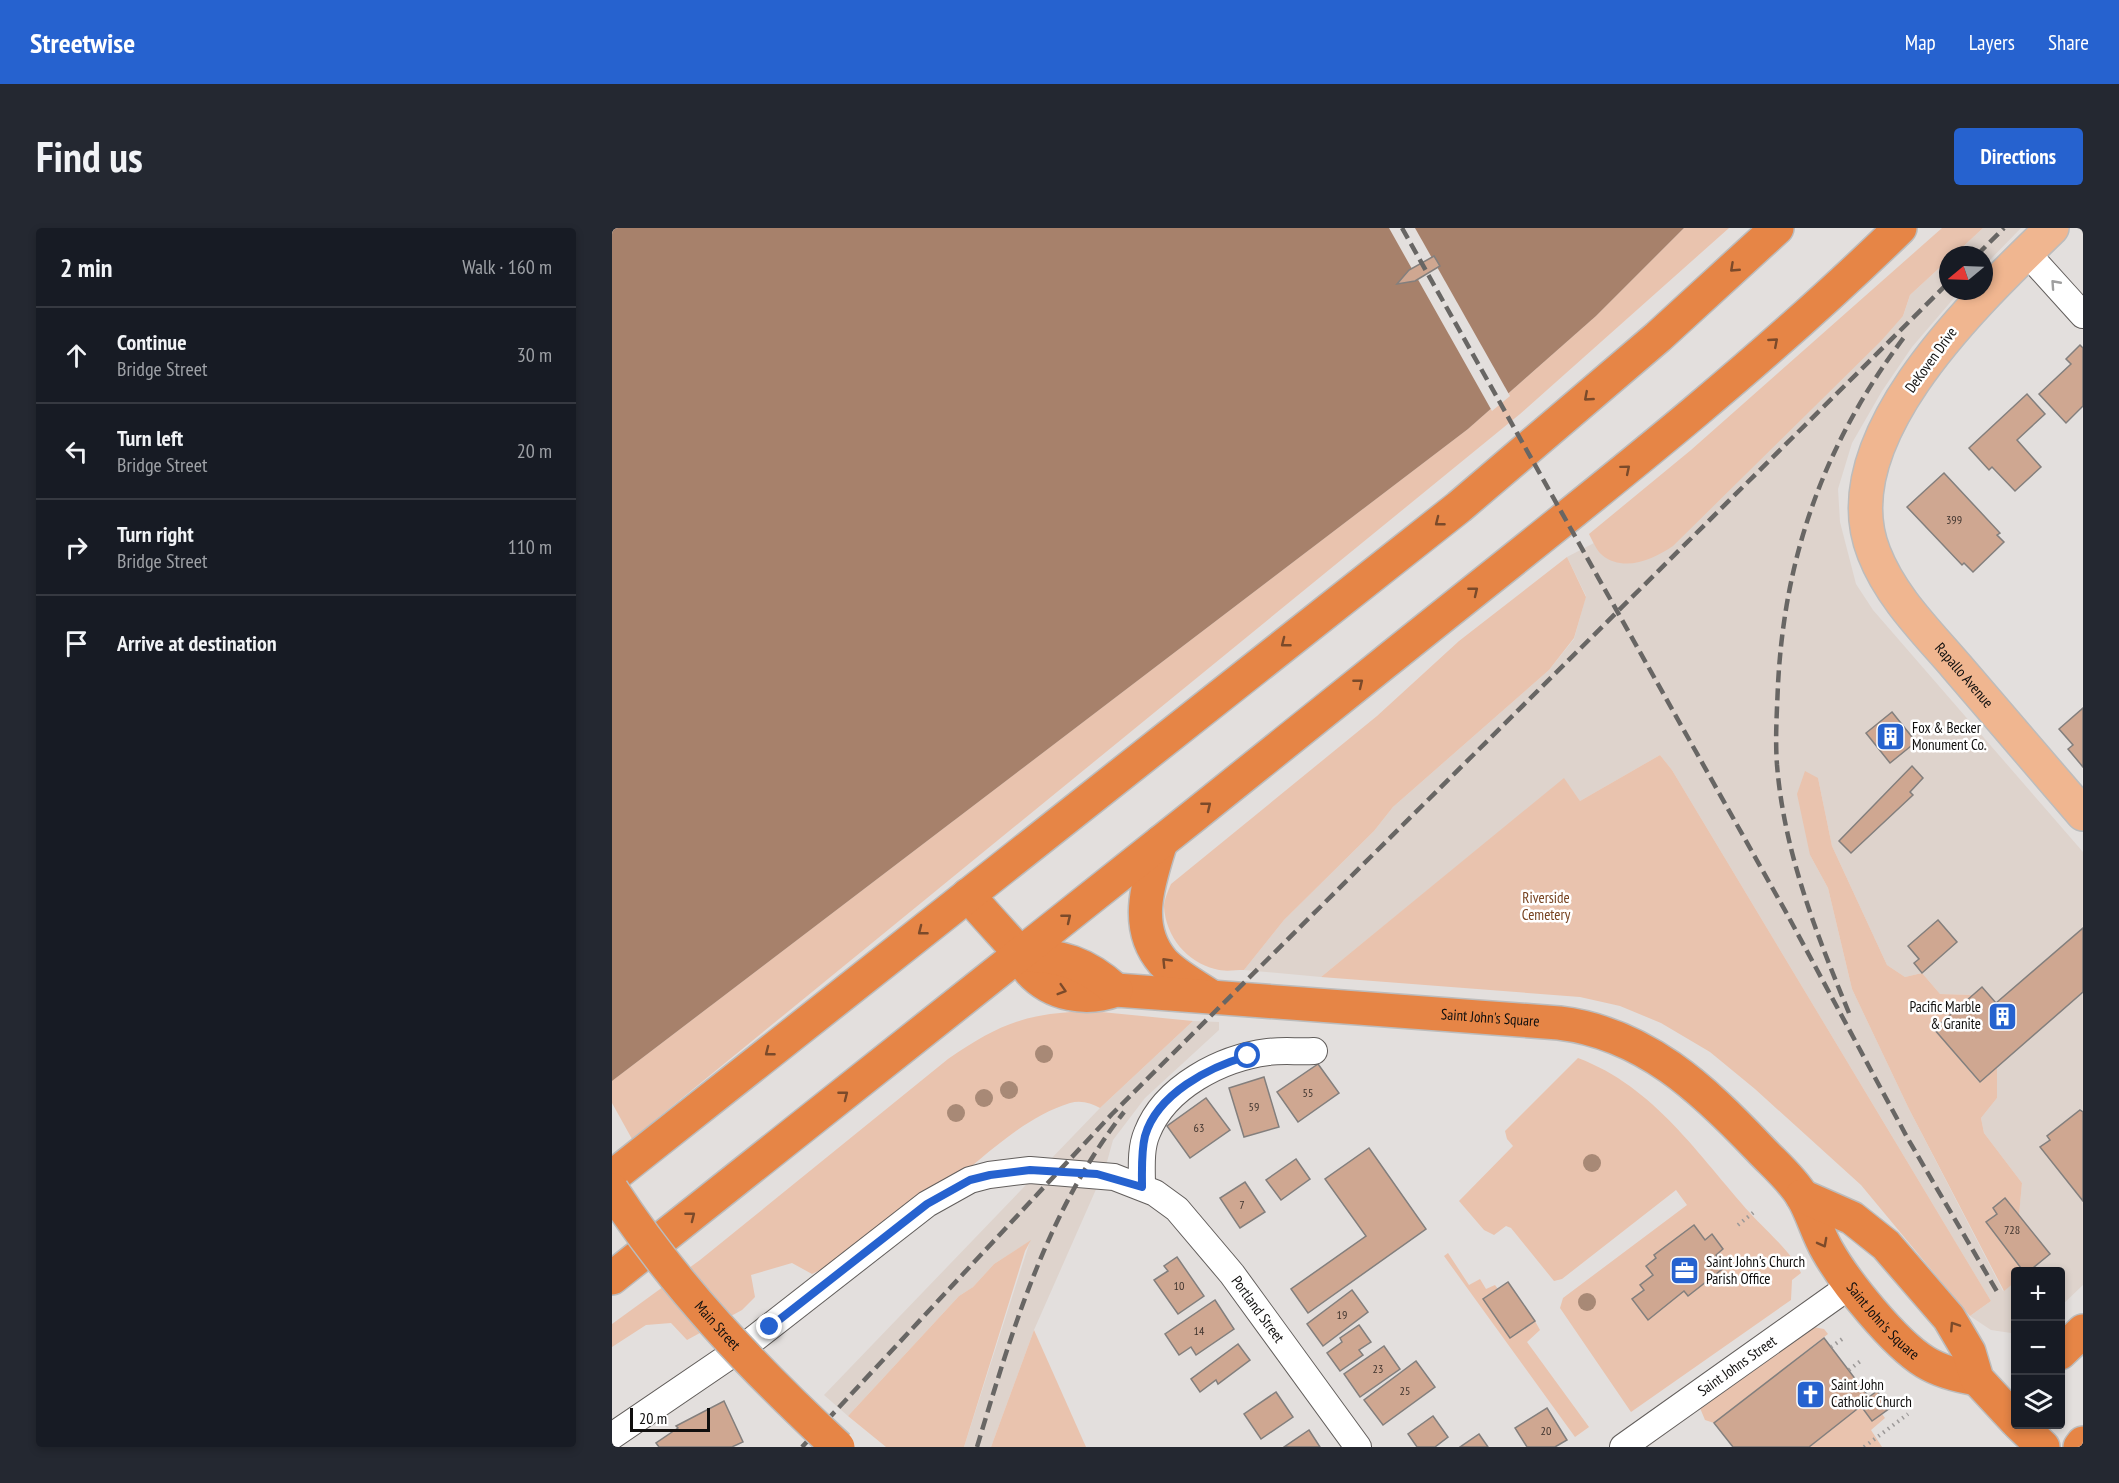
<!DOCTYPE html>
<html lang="en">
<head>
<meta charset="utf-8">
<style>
  body { margin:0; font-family:"PT Sans Narrow",sans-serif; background:#242831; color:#f1f3f6 }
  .controls { position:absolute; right:18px; bottom:18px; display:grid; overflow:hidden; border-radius:6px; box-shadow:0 3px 9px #0003 }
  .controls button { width:54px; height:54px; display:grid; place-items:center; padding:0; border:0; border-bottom:2px solid #363941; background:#171b24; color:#f1f3f6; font:30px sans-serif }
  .compass { position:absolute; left:1327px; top:18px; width:54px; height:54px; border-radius:50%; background:#171b24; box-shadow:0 3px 9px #0003; rotate:251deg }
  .scale { position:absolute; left:18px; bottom:15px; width:80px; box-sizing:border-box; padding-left:6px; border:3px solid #100f0e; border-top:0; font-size:16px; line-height:21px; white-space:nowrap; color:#100f0e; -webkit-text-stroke:4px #fff; paint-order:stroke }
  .stop { position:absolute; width:18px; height:18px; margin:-14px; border:4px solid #2662cf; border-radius:50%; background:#fff }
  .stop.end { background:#2662cf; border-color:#fff; box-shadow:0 2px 6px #0008 }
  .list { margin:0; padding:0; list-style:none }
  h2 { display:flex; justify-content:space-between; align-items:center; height:78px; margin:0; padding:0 24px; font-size:26px }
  h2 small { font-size:20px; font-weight:400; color:#9ea1a6 }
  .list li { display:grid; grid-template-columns:39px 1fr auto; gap:18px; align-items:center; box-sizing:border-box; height:96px; padding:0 24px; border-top:2px solid #363941 }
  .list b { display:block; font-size:22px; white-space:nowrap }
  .list p { margin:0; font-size:20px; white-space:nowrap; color:#9ea1a6 }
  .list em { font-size:20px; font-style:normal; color:#9ea1a6 }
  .icon { flex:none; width:33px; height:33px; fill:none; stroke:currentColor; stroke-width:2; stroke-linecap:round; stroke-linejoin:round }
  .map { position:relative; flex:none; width:1471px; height:1219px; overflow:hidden; border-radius:6px }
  header { display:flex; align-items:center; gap:36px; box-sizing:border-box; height:84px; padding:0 30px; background:#2662cf; color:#fff }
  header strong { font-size:28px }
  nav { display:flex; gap:33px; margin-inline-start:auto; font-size:21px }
  .intro { display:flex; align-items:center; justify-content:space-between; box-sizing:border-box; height:144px; padding:0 36px }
  h1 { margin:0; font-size:42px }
  .button { padding:15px 27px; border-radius:6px; background:#2662cf; color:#fff; font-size:21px; font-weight:700 }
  main { display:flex; gap:36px; padding:0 36px }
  aside { flex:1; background:#171b24; border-radius:6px; box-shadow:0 3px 9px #0003 }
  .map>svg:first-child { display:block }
  .built { fill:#ded3cc }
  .green { fill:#e9c3ae }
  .water { fill:#a7816b }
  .pier { fill:#e3dfdd }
  .building { fill:#cfa791; stroke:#837f7d; stroke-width:1.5 }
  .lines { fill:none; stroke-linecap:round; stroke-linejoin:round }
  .street-casing { stroke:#625e5c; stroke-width:28 }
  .primary-casing { stroke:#bcbcbc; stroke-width:36 }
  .highway-casing { stroke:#bcbcbc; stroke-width:36 }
  .path { stroke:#9c9998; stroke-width:4; stroke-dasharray:1.5 4.5; stroke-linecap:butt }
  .street { stroke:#fff; stroke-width:26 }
  .primary { stroke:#f0b690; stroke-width:33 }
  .highway { stroke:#e68546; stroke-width:33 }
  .rail { stroke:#686664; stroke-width:4.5; stroke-dasharray:12 6; stroke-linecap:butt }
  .highway-bridge-casing { stroke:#bcbcbc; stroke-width:36; stroke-linecap:butt }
  .highway-bridge { stroke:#e68546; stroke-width:33 }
  .tree { fill:#a88976 }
  .oneway { stroke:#7b4a2a }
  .oneway2 { stroke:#9f9f9f }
  .route { stroke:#2662cf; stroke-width:8 }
  .labels { text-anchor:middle; stroke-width:5; stroke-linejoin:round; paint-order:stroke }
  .number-label { font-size:12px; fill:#40352f }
  .street-label { font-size:15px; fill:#100f0e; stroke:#fff }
  .poi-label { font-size:15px; fill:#100f0e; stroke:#fff; text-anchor:start }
  .park-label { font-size:15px; fill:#774321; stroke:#fff }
</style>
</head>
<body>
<header>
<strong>Streetwise</strong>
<nav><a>Map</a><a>Layers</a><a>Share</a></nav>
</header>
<div class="intro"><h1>Find us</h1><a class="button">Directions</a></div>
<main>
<aside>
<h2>2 min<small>Walk · 160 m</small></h2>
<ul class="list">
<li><svg class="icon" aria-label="ahead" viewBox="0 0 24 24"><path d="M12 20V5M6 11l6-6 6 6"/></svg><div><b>Continue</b><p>Bridge Street</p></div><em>30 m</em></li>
<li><svg class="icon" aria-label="left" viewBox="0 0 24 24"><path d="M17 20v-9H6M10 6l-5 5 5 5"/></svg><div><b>Turn left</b><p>Bridge Street</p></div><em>20 m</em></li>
<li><svg class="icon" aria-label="right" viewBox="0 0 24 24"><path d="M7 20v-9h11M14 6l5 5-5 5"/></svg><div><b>Turn right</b><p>Bridge Street</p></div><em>110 m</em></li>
<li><svg class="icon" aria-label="arrive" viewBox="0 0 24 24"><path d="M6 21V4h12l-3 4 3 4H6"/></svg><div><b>Arrive at destination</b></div></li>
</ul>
</aside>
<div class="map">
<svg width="1471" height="1219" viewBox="0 0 1471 1219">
  <rect width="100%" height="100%" fill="#e3dfdd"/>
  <g class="built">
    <polygon points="1371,0 1409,0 1372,38 1372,27 1342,27"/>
    <polygon points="1336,32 1336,63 1348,63 1300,119 1270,163 1240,215 1226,261 1228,294 1244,356 1261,382 1471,624 1471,700 1384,775 1361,767 1328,766 1310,745 1293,749 1275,737 1220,618 1206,550 1198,627 1216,660 1240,761 1297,881 1391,1063 1403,1054 1403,1104 1399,1105 1379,1102 1358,1088 1379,1073 1060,542 1048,527 968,573 952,551 709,749 632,742 672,692 762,603 781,579 937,442 962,411 974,368 955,329 982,315 990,327 1291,88 1298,67"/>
    <polygon points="1471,764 1471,1057 1449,1078 1448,1044 1412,1043 1374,994 1381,980 1393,970 1407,986 1410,955 1372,905 1369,890 1385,870 1385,839"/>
    <polygon points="581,793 607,794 607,802 533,870 501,912 493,941 422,1102 379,1219 352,1219 418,1013 382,1036 361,1059 347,1068 236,1188 212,1167 488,880"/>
  </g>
  <g class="green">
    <polygon points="1072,0 1117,0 908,186 20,911 0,875 0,853 856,201 984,88"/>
    <path d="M1330,0H1371L1342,27H1336V32L1298,67L1291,88L1269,113L1061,318C1042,331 1012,345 990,327C985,323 980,312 977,306L1079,222Z"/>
    <path d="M955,329L974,369L962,410L937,442L781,579L762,603L672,692L632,742C623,742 612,744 603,741C575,734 554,709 552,679C552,672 556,663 559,656L765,488L847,413Z"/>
    <polygon points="1048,527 1060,542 1379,1073 1358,1088 1351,1080 1249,957 1143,861 1098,824 1049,795 1008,778 968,769 709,749 952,550 968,573"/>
    <polygon points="1193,543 1206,550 1220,618 1275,737 1293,749 1310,745 1328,766 1361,767 1322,801 1367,854 1385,839 1385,870 1369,890 1372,905 1410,955 1407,987 1393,970 1381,980 1385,986 1375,994 1412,1043 1404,1044 1403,1054 1392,1063 1297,881 1240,761 1216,660 1198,627 1185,566"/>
    <path d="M479,783L581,793L488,880C479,875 469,872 458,875C409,890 370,932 330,962C289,992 245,1024 200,1046L180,1035L139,1047L143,1069L130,1082L75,1112L59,1095L34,1097L0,1119V1096L88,1032L336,831C388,795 415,785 479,783Z"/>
    <path d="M966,830C1043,859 1086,927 1139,986C1154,1003 1180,1024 1189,1045L1180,1052L1179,1072L1019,1184L948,1080L951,1070L1075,977L1064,962L950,1051L942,1053L899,1000L894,998L882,1007L872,1002L847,973L901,918L895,911L893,903Z"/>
    <polygon points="419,1012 413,1023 352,1219 274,1219 236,1188 347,1068 361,1059 382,1036"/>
    <polygon points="836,1025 857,1057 868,1051 874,1061 883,1057 886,1061 871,1071 898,1110 923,1093 928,1102 915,1114 977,1199 963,1209 832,1028"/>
    <polygon points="1201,1099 1212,1101 1216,1106 1102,1195 1093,1192 1088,1180"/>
    <polygon points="422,1102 474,1219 379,1219"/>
    <polygon points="1249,1178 1260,1193 1270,1186 1273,1190 1259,1202 1270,1219 1197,1219"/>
  </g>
  <polygon class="water" points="0,0 1072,0 984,88 856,201 0,853"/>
  <polygon class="pier" points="777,0 803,0 898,168 880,183"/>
  <g class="building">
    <polygon points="822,28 828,38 803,53 785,56 797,42"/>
    <polygon points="1468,117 1471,120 1471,178 1454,195 1427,166 1459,136 1454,131"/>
    <polygon points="1415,166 1433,186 1405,212 1429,239 1403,263 1380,239 1377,242 1357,220"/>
    <polygon points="1332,245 1388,305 1385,307 1392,314 1361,344 1352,335 1350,337 1295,279"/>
    <polygon points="1471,480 1471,539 1456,521 1461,517 1447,501"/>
    <polygon points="1280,484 1304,514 1278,535 1254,505"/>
    <polygon points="1300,538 1311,550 1298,564 1301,567 1239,625 1227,613"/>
    <polygon points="1326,692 1345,714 1310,745 1302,735 1307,731 1296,718"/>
    <polygon points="1471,700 1471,764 1368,854 1322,801 1370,759 1384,775"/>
    <polygon points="706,836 727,865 686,894 665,864"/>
    <polygon points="652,849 667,899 632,909 617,860"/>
    <polygon points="594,870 618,902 578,930 555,898"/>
    <polygon points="1468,882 1471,884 1471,973 1428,919 1438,912 1435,908"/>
    <polygon points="757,920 814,1001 696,1085 679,1061 754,1008 713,951"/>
    <polygon points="684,931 698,951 669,972 654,952"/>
    <polygon points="633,954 653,984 628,1000 608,970"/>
    <polygon points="1393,970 1438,1026 1416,1044 1412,1044 1374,994 1385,986 1381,980"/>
    <polygon points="1082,997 1093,1012 1100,1006 1111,1021 1104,1027 1113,1039 1076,1068 1072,1063 1036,1092 1020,1071 1032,1062 1028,1057 1041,1047 1034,1038 1044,1030 1042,1027"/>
    <polygon points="565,1029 592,1068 566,1086 542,1052 556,1043 552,1038"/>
    <polygon points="896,1054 923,1093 898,1110 871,1071"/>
    <polygon points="740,1062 756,1084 711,1118 695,1096"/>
    <polygon points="603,1072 622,1101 584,1127 579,1119 567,1127 553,1106"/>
    <polygon points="747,1097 759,1114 747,1122 751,1127 728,1143 715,1125 730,1114 728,1110"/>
    <polygon points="1212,1110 1257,1169 1265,1163 1278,1180 1260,1193 1249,1178 1197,1219 1121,1219 1102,1195"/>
    <polygon points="626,1116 638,1132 606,1156 604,1152 588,1164 579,1151"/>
    <polygon points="772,1118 788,1141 748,1169 732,1146"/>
    <polygon points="804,1133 823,1159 771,1197 752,1172"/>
    <polygon points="664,1164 681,1189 649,1211 632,1186"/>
    <polygon points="112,1173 131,1214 120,1219 47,1219 44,1215 66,1200 64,1198"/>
    <polygon points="935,1180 955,1212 943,1219 915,1219 903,1200"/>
    <polygon points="821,1188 836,1209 823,1219 805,1219 796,1206"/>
    <polygon points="697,1202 708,1219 672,1219"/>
    <polygon points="867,1206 876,1219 848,1219"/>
  </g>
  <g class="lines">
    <defs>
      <g id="street">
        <polyline points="1414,24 1471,87"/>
        <path d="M530,959C530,942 528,921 535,905C553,859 609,830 656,824C671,822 687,824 702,823"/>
        <path id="s1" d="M0,1208L138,1114L315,976L358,952L377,947L418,942L502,949L543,965L565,981L620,1046L746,1219"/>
        <path id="s2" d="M1011,1219L1239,1057"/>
      </g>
      <g id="primary">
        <path id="s3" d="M1440,0C1367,71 1216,211 1262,325C1279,369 1314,403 1344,438C1387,488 1429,537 1471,586"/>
      </g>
      <g id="highway">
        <path d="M549,614C537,653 520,698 551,734C564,748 584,758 600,769"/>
        <path id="s4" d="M356,667C372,686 389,704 406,723C411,729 413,737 418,743C440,767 474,773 504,762L947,795C1032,805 1091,861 1147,920C1161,935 1180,951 1190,968C1200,984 1205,1005 1215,1022C1233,1054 1282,1115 1313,1134C1329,1144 1347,1148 1365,1151"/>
        <path d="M409,727C449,727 474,735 504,762"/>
        <polyline points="0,949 847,279 1046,109 1165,0"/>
        <polyline points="1190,968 1240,990 1274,1017 1337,1090 1357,1124 1365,1151 1404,1193"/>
        <path d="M0,1050C258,847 515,642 771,436C946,295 1127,157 1288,0"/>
        <polyline points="1448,1125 1471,1103"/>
        <polyline points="1407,1196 1431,1219"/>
        <polyline points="1468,1219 1471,1215"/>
      </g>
    </defs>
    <use href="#street" class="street-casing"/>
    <use href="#primary" class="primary-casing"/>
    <use href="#highway" class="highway-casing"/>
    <g class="path">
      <polyline points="1126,997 1142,984"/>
      <polyline points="1219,1119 1233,1109"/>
      <polyline points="1237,1142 1251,1131"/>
      <polyline points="1252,1219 1296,1186"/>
    </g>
    <use href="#street" class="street"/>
    <use href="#primary" class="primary"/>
    <use href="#highway" class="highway"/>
    <g class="rail">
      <polyline points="790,0 1175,686 1296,911 1387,1067"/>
      <polyline points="1365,27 1392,0"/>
      <path d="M1237,785C1204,705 1172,624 1165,537C1163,510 1165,483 1166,456C1173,324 1214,213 1293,108"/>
      <polyline points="190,1219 500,886 1336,55"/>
      <path d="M365,1219C401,1100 435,983 512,884"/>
    </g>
    <defs>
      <g id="highway-bridge">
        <path id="s5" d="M0,962C63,1059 142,1141 226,1219"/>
      </g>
    </defs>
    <use href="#highway-bridge" class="highway-bridge-casing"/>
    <use href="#highway-bridge" class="highway-bridge"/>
  </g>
  <g class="tree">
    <circle cx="432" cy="826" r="9"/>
    <circle cx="397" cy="862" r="9"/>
    <circle cx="372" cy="870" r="9"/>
    <circle cx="344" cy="885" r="9"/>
    <circle cx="980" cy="935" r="9"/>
    <circle cx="975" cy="1074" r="9"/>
  </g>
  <defs><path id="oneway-chevron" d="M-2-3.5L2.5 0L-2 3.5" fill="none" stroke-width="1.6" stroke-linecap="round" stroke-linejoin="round" transform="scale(1.5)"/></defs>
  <g class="oneway">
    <use href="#oneway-chevron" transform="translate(1122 40) rotate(137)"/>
    <use href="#oneway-chevron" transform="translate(1162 114) rotate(-41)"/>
    <use href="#oneway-chevron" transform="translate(976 169) rotate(139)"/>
    <use href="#oneway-chevron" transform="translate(1014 241) rotate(-40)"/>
    <use href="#oneway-chevron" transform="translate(827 294) rotate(142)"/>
    <use href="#oneway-chevron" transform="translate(862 363) rotate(-39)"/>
    <use href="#oneway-chevron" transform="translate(673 415) rotate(142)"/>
    <use href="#oneway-chevron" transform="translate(747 455) rotate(-39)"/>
    <use href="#oneway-chevron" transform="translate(595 578) rotate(-39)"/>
    <use href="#oneway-chevron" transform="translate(455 690) rotate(-39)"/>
    <use href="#oneway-chevron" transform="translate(310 703) rotate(142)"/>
    <use href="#oneway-chevron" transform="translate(554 734) rotate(-134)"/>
    <use href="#oneway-chevron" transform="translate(450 762) rotate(17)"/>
    <use href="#oneway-chevron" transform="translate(157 824) rotate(142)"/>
    <use href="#oneway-chevron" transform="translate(232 867) rotate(-38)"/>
    <use href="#oneway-chevron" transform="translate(79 988) rotate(-38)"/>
    <use href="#oneway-chevron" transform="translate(1211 1015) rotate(62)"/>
    <use href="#oneway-chevron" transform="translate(1342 1098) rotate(-123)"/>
  </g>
  <use class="oneway2" href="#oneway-chevron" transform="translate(1443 56) rotate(-132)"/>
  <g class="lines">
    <path class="route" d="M158,1099L315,976L358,952L378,947L418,942L485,946L530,959C530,943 529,924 533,908C545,866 597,839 636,828"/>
  </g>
  <defs>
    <symbol id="building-square" viewBox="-11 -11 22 22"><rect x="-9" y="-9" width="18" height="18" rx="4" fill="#2662cf" stroke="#fff"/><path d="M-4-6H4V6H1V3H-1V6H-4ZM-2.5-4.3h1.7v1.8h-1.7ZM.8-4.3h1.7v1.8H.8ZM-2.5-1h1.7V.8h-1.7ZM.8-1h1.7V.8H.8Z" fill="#fff"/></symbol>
    <symbol id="office-square" viewBox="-11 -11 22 22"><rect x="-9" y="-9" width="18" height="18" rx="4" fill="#2662cf" stroke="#fff"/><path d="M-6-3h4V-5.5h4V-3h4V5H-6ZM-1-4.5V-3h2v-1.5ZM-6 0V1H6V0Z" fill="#fff"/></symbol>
    <symbol id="church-square" viewBox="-11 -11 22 22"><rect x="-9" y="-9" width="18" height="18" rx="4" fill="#2662cf" stroke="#fff"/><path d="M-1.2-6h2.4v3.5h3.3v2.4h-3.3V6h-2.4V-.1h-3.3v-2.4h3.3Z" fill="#fff"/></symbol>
  </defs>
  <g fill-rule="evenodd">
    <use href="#building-square" x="1262" y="492" width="33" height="33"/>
    <use href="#building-square" x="1374" y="772" width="33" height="33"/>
    <use href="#office-square" x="1056" y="1026" width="33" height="33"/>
    <use href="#church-square" x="1182" y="1150" width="33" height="33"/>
  </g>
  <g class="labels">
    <g class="number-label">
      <text x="1342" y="296">399</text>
      <text x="696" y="869">55</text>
      <text x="642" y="883">59</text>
      <text x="587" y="904">63</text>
      <text x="630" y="981">7</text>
      <text x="1400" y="1006">728</text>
      <text x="567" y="1062">10</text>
      <text x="730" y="1091">19</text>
      <text x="587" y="1107">14</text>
      <text x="766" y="1145">23</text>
      <text x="793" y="1167">25</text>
      <text x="934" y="1207">20</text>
    </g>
    <g class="street-label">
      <text transform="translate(1319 132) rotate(-54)" y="5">DeKoven Drive</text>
      <text dy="5" stroke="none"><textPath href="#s3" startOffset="543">Rapallo Avenue</textPath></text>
      <text dy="5" stroke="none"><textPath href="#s4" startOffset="567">Saint John's Square</textPath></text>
      <text dy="5" stroke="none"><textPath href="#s1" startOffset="786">Portland Street</textPath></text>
      <text dy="5" stroke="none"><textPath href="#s4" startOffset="1092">Saint John's Square</textPath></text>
      <text dy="5" stroke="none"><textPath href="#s5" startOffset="172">Main Street</textPath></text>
      <text dy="5" stroke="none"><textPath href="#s2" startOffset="140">Saint Johns Street</textPath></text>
    </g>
    <g class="poi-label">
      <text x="1300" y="505">Fox &amp; Becker<tspan x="1300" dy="17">Monument Co.</tspan></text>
      <text x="1369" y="784" text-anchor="end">Pacific Marble<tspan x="1369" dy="17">&amp; Granite</tspan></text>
      <text x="1094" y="1039">Saint John's Church<tspan x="1094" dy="17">Parish Office</tspan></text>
      <text x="1219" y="1162">Saint John<tspan x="1219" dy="17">Catholic Church</tspan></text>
    </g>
    <g class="park-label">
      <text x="934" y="675">Riverside<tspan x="934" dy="17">Cemetery</tspan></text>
    </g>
  </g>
</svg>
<div class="controls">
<button>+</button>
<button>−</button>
<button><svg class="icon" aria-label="layers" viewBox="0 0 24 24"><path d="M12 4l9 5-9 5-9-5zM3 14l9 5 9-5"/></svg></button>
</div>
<svg class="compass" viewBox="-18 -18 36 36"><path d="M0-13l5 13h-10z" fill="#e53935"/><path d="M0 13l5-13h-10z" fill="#9ea1a6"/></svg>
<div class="scale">20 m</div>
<div class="stop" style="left:636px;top:828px"></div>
<div class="stop end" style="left:158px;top:1099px"></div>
</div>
</main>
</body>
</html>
